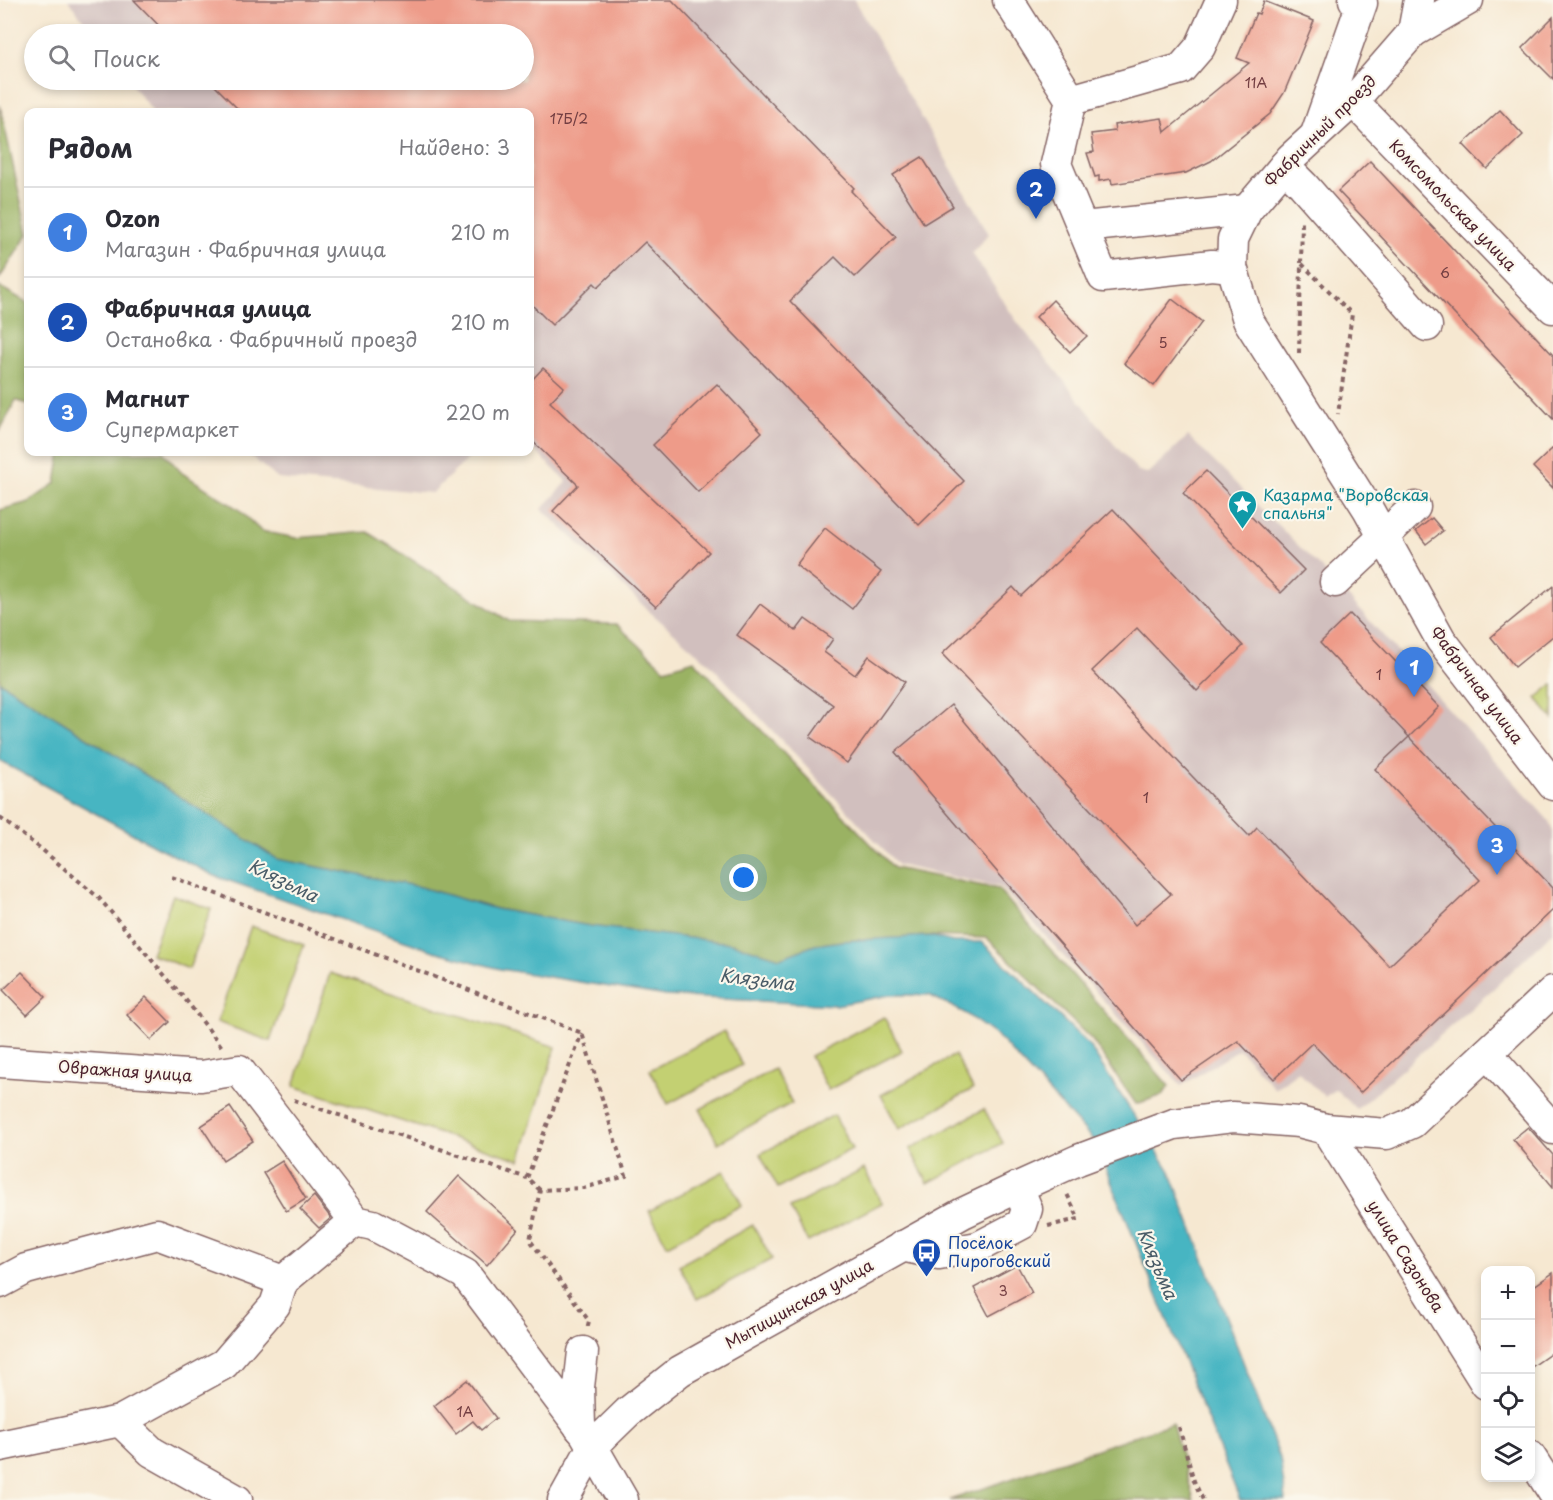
<!DOCTYPE html>
<html lang="ru">
<head>
<meta charset="utf-8">
<style>
  body { margin:0; font-family:"Playpen Sans",sans-serif; background:#f7f7f7; color:#2b2b33 }
  .controls { position:absolute; right:18px; bottom:18px; display:grid; overflow:hidden; border-radius:12px; box-shadow:0 3px 9px #0003 }
  .controls button { width:54px; height:54px; display:grid; place-items:center; padding:0; border:0; border-bottom:2px solid #e1e1e2; background:#fff; color:#2b2b33; font:30px sans-serif }
  .you { position:absolute; left:744px; top:878px; width:21px; height:21px; margin:-15px; border:4px solid #fff; border-radius:50%; background:#1a73e8; box-shadow:0 0 0 9px #1a73e833 }
  .badge { display:grid; place-items:center; width:39px; height:39px; border-radius:50%; background:#111827; color:#fff; font-size:20px; font-weight:700 }
  .pin { position:absolute; translate:-50% -50px; filter:drop-shadow(0 2px 3px #0008) }
  .pin::after { content:''; position:absolute; top:32px; width:21px; height:18px; background:inherit; clip-path:polygon(0 0,100% 0,50% 100%) }
  .list { margin:0; padding:0; list-style:none }
  h2 { display:flex; justify-content:space-between; align-items:center; height:78px; margin:0; padding:0 24px; font-size:26px }
  h2 small { font-size:20px; font-weight:400; color:#7c7c81 }
  .list li { display:grid; grid-template-columns:39px 1fr auto; gap:18px; align-items:center; box-sizing:border-box; height:90px; padding:0 24px; border-top:2px solid #e1e1e2 }
  .list b { display:block; font-size:22px; white-space:nowrap }
  .list p { margin:0; font-size:20px; white-space:nowrap; color:#7c7c81 }
  .list em { font-size:20px; font-style:normal; color:#7c7c81 }
  .icon { flex:none; width:33px; height:33px; fill:none; stroke:currentColor; stroke-width:2; stroke-linecap:round; stroke-linejoin:round }
  .map { position:relative; flex:none; width:1553px; height:1500px; overflow:hidden }
  .search { position:absolute; background:#fff; box-shadow:0 3px 9px #0003; left:24px; top:24px; width:510px; height:66px; display:flex; align-items:center; gap:15px; box-sizing:border-box; padding:0 21px; border-radius:33px; color:#7c7c81; font-size:22px }
  .panel { position:absolute; background:#fff; box-shadow:0 3px 9px #0003; left:24px; top:108px; width:510px; height:348px; border-radius:12px }
  .map>svg:first-child { display:block }
  .industrial { fill:#d1bfbe }
  .green { fill:#c3d072; stroke:#86784e; stroke-width:1.5 }
  .forest { fill:#9ab264; stroke:#726848; stroke-width:1.5 }
  .water { fill:#47b5c2; stroke:#486a76; stroke-width:1.5 }
  .building { fill:#ee9b89 }
  .lines { fill:none; stroke-linecap:round; stroke-linejoin:round }
  .minor-casing { stroke:#866565; stroke-width:33 }
  .path { stroke:#866565; stroke-width:4; stroke-dasharray:4.5 4.5; stroke-linecap:butt }
  .minor { stroke:#fff; stroke-width:30 }
  .labels { text-anchor:middle; stroke-width:4.5; stroke-linejoin:round; paint-order:stroke }
  .number-label { font-size:14px; fill:#733e42 }
  .street-label { font-size:16px; fill:#4a1f2b; stroke:#fbf7ec }
  .culture-label { font-size:16px; fill:#0d838f; stroke:#fbf7ec; text-anchor:start }
  .transit-label { font-size:16px; fill:#164399; stroke:#fbf7ec; text-anchor:start }
  .water-label { font-size:18px; font-style:italic; fill:#495b67; stroke:#fbf7ec }
</style>
</head>
<body>
<div class="map">
<svg width="1553" height="1500" viewBox="0 0 1553 1500">
  <rect width="100%" height="100%" fill="#fbf7ec"/>
  <filter id="ink" filterUnits="userSpaceOnUse"><feTurbulence type="fractalNoise" baseFrequency=".0167" numOctaves="2"/><feDisplacementMap in="SourceGraphic" scale="12" xChannelSelector="R" yChannelSelector="G"/><feConvolveMatrix kernelMatrix="1 2 1 2 8 2 1 2 1" color-interpolation-filters="sRGB"/></filter>
  <filter id="wash" filterUnits="userSpaceOnUse"><feTurbulence type="fractalNoise" baseFrequency=".008" numOctaves="4" result="noise"/><feDisplacementMap in="SourceGraphic" scale="24" xChannelSelector="R" yChannelSelector="G"/><feGaussianBlur stdDeviation="1.35" result="paint"/><feColorMatrix in="noise" values="0 0 0 0 0 0 0 0 0 0 0 0 0 0 0 0 0 1.4 0 .05"/><feComposite in="paint" operator="in"/></filter>
  <g filter="url(#wash)">
    <rect width="100%" height="100%" fill="#f6e8d1"/>
    <g class="industrial">
      <polygon points="68,0 854,0 989,234 972,253 1015,319 1114,444 1139,472 1149,473 1188,436 1335,582 1549,821 1553,833 1553,932 1493,989 1357,1109 1335,1089 1325,1097 1298,1071 1275,1089 1239,1049 1181,1086 1001,887 898,865 710,664 650,612 542,509 567,482 530,446 530,112 153,112 128,80 524,80 524,34 94,34"/>
      <polygon points="246,452 475,452 432,493 278,479"/>
    </g>
    <g class="green">
      <polygon points="1553,684 1553,719 1536,698"/>
      <polygon points="173,895 211,909 189,969 151,954"/>
      <polygon points="251,926 304,945 270,1041 217,1022"/>
      <polygon points="330,973 556,1047 520,1160 294,1086"/>
      <polygon points="884,1017 902,1051 828,1090 810,1056"/>
      <polygon points="724,1031 742,1065 668,1104 650,1070"/>
      <polygon points="955,1055 973,1089 899,1129 881,1095"/>
      <polygon points="774,1069 792,1103 718,1143 700,1109"/>
      <polygon points="984,1109 1003,1143 928,1183 910,1149"/>
      <polygon points="834,1115 852,1149 778,1188 760,1154"/>
      <polygon points="864,1169 882,1203 808,1242 790,1208"/>
      <polygon points="724,1171 742,1205 667,1245 649,1211"/>
      <polygon points="753,1225 772,1259 697,1299 679,1265"/>
    </g>
    <g class="forest">
      <polygon points="0,105 28,234 0,278"/>
      <polygon points="0,287 28,303 28,405 16,400 0,431"/>
      <polygon points="61,452 163,452 182,473 238,509 261,531 296,538 368,532 509,621 616,624 665,669 694,660 894,868 998,889 1169,1086 1163,1095 1136,1104 1092,1040 987,938 930,936 842,941 815,945 780,958 731,943 590,926 496,909 420,887 277,859 0,682 0,510 29,502 56,483"/>
      <polygon points="1172,1423 1194,1500 950,1500"/>
    </g>
    <polygon class="water" points="0,682 277,859 420,887 496,909 590,926 731,943 780,958 815,945 842,941 930,936 953,942 982,942 1088,1044 1170,1171 1280,1458 1286,1500 1240,1500 1095,1142 998,1037 963,1012 929,995 890,995 836,1005 666,996 500,969 434,951 215,876 155,846 0,761"/>
    <g id="blocks">
      <g class="building">
        <polygon points="134,0 672,0 854,188 851,191 896,237 855,277 835,257 790,301 964,481 919,525 645,242 598,287 594,283 552,325 530,303 530,112 241,112 209,80 524,80 524,34 167,34"/>
        <polygon points="1264,1 1314,21 1284,93 1270,114 1211,161 1186,173 1112,184 1111,179 1099,181 1099,176 1095,177 1087,153 1094,152 1091,134 1115,131 1114,125 1162,118 1165,132 1249,63 1237,58 1256,13 1259,14"/>
        <polygon points="1553,17 1553,79 1522,48"/>
        <polygon points="1500,110 1523,135 1487,169 1463,144"/>
        <polygon points="922,157 953,206 924,224 893,175"/>
        <polygon points="1370,161 1553,355 1553,419 1338,191"/>
        <polygon points="1172,299 1202,322 1154,386 1124,363"/>
        <polygon points="1053,300 1087,336 1070,352 1036,317"/>
        <polygon points="543,368 564,387 550,402 709,552 656,607 553,511 578,485 530,439 530,382"/>
        <polygon points="717,384 762,432 698,492 653,445"/>
        <polygon points="1553,448 1553,488 1533,467"/>
        <polygon points="1206,471 1304,570 1281,593 1183,493"/>
        <polygon points="1113,509 1243,646 1197,691 1137,628 1092,671 1249,836 1257,827 1389,966 1480,880 1375,769 1409,737 1553,888 1553,910 1360,1093 1312,1043 1274,1079 1238,1041 1181,1080 1004,880 895,752 951,705 1135,925 1171,894 942,654 1013,587 1021,596"/>
        <polygon points="1432,518 1443,531 1426,544 1416,531"/>
        <polygon points="825,528 881,572 852,609 796,565"/>
        <polygon points="1553,586 1553,636 1515,667 1491,637"/>
        <polygon points="760,604 796,631 805,619 833,639 824,652 855,675 869,656 905,682 847,763 810,737 833,705 737,635"/>
        <polygon points="1350,614 1439,707 1409,737 1320,643"/>
        <polygon points="22,972 46,997 27,1015 3,990"/>
        <polygon points="146,997 170,1022 151,1040 127,1015"/>
        <polygon points="230,1107 253,1141 223,1160 201,1126"/>
        <polygon points="1528,1127 1553,1155 1553,1187 1513,1139"/>
        <polygon points="282,1161 306,1199 286,1211 263,1173"/>
        <polygon points="459,1176 518,1229 487,1265 427,1212"/>
        <polygon points="314,1196 331,1218 319,1228 300,1209"/>
        <polygon points="1017,1265 1032,1293 989,1316 974,1288"/>
        <polygon points="1553,1273 1553,1352 1530,1368 1530,1289"/>
        <polygon points="467,1380 496,1418 481,1430 473,1421 456,1434 434,1406"/>
      </g>
    </g>
  </g>
  <g filter="url(#ink)">
    <use href="#blocks" fill-opacity="0" stroke="#866565" stroke-width="1.5"/>
    <g class="lines">
      <defs>
        <g id="minor">
          <polyline points="1008,0 1071,100 1056,164 1103,277 1212,265 1232,267"/>
          <polyline points="1419,0 1413,32 1353,101 1291,158 1247,210 1233,239 1232,267 1248,320 1368,509 1441,640 1553,785"/>
          <polyline points="1413,32 1468,0"/>
          <polyline points="1071,100 1181,69 1200,47 1221,0"/>
          <polyline points="1353,101 1553,308"/>
          <polyline points="1317,131 1362,3 1354,0"/>
          <polyline points="1284,166 1303,185 1427,326"/>
          <polyline points="1083,227 1247,210"/>
          <polyline points="1335,582 1415,507"/>
          <polyline points="1487,1053 1553,1129"/>
          <polyline points="0,1062 201,1076 239,1070 355,1221"/>
          <polyline points="1326,1129 1486,1384"/>
          <polyline points="355,1221 373,1225 465,1274 585,1434 623,1500"/>
          <polyline points="902,1246 939,1254 978,1247 1022,1224 1027,1209 1018,1187"/>
          <polyline points="283,1281 355,1221"/>
          <polyline points="0,1283 26,1269 157,1234 283,1281 275,1305 224,1364 120,1421 0,1446"/>
          <polyline points="120,1421 152,1452 237,1500"/>
          <polyline points="580,1428 579,1387 583,1352"/>
          <polyline points="1530,1456 1553,1492"/>
          <polyline points="563,1500 593,1446 628,1412 680,1371 963,1213 1018,1187 1078,1160 1174,1124 1233,1117 1299,1122 1326,1129 1387,1134 1412,1123 1553,991"/>
        </g>
      </defs>
      <use href="#minor" class="minor-casing"/>
      <g class="path">
        <polyline points="1302,264 1352,314 1338,414"/>
        <polyline points="1299,353 1302,222"/>
        <polyline points="0,818 40,848 99,898 189,1004 222,1047"/>
        <polyline points="172,877 582,1033 626,1176 584,1188 540,1190 530,1240 589,1321 587,1329"/>
        <polyline points="294,1100 527,1178"/>
        <polyline points="540,1190 527,1178 582,1033"/>
        <polyline points="1048,1226 1079,1219 1066,1192"/>
        <polyline points="1179,1427 1194,1481 1203,1500"/>
      </g>
      <use href="#minor" class="minor"/>
    </g>
  </g>
  <defs>
    <symbol id="sight-pin" viewBox="-11 -11 22 30"><path d="M0 17L-7.5 6A9.5 9.5 0 1 1 7.5 6Z" fill="#0f9aa8" stroke="#fbf7ec"/><path d="M0-6L1.8-2.2L6-1.7L2.9 1.2L3.7 5.4L0 3.3L-3.7 5.4L-2.9 1.2L-6-1.7L-1.8-2.2Z" fill="#fff"/></symbol>
    <symbol id="bus-pin" viewBox="-11 -11 22 30"><path d="M0 17L-7.5 6A9.5 9.5 0 1 1 7.5 6Z" fill="#1a4fb4" stroke="#fbf7ec"/><path d="M-5-6H5V4H4V6H2V4H-2V6H-4V4H-5ZM-3.5-4V0h7V-4ZM-3.5 1.2v1.5H-2V1.2ZM2 1.2v1.5H3.5V1.2Z" fill="#fff"/></symbol>
  </defs>
  <g fill-rule="evenodd">
    <use href="#sight-pin" x="1226" y="488" width="33" height="45"/>
    <use href="#bus-pin" x="910" y="1236" width="33" height="45"/>
  </g>
  <g class="labels">
    <g class="number-label">
      <text x="1256" y="88">11А</text>
      <text x="569" y="124">17Б/2</text>
      <text x="1445" y="278">6</text>
      <text x="1163" y="348">5</text>
      <text x="1379" y="680">1</text>
      <text x="1146" y="803">1</text>
      <text x="1003" y="1296">3</text>
      <text x="465" y="1417">1А</text>
    </g>
    <g class="street-label">
      <text transform="translate(1320 131) rotate(-45)" y="6">Фабричный проезд</text>
      <text transform="translate(1453 205) rotate(46)" y="6">Комсомольская улица</text>
      <text transform="translate(1477 685) rotate(53)" y="6">Фабричная улица</text>
      <text transform="translate(125 1071) rotate(4)" y="6">Овражная улица</text>
      <text transform="translate(1406 1256) rotate(58)" y="6">улица Сазонова</text>
      <text transform="translate(799 1304) rotate(-29)" y="6">Мытищинская улица</text>
    </g>
    <g class="culture-label">
      <text x="1263" y="501">Казарма "Воровская<tspan x="1263" dy="18">спальня"</tspan></text>
    </g>
    <g class="transit-label">
      <text x="948" y="1249">Посёлок<tspan x="948" dy="18">Пироговский</tspan></text>
    </g>
    <g class="water-label">
      <text transform="translate(283 881) rotate(26)" y="6">Клязьма</text>
      <text transform="translate(757 980) rotate(7)" y="6">Клязьма</text>
      <text transform="translate(1157 1264) rotate(67)" y="6">Клязьма</text>
    </g>
  </g>
</svg>
<div class="controls">
<button>+</button>
<button>−</button>
<button><svg class="icon" aria-label="locate" viewBox="0 0 24 24"><circle cx="12" cy="12" r="6"/><path d="M12 2v4M12 18v4M2 12h4M18 12h4"/></svg></button>
<button><svg class="icon" aria-label="layers" viewBox="0 0 24 24"><path d="M12 4l9 5-9 5-9-5zM3 14l9 5 9-5"/></svg></button>
</div>
<div class="you"></div>
<div class="pin badge" style="left:1414px;top:697px;background:#3f7fe0">1</div>
<div class="pin badge" style="left:1036px;top:219px;background:#1a4fb4">2</div>
<div class="pin badge" style="left:1497px;top:875px;background:#3f7fe0">3</div>
<div class="search"><svg class="icon" aria-label="search" viewBox="0 0 24 24"><circle cx="10" cy="10" r="6"/><path d="M15 15l6 6"/></svg>Поиск</div>
<section class="panel">
<h2>Рядом<small>Найдено: 3</small></h2>
<ul class="list">
<li><span class="badge" style="background:#3f7fe0">1</span><div><b>Ozon</b><p>Магазин · Фабричная улица</p></div><em>210 m</em></li>
<li><span class="badge" style="background:#1a4fb4">2</span><div><b>Фабричная улица</b><p>Остановка · Фабричный проезд</p></div><em>210 m</em></li>
<li><span class="badge" style="background:#3f7fe0">3</span><div><b>Магнит</b><p>Супермаркет</p></div><em>220 m</em></li>
</ul>
</section>
</div>
</body>
</html>
